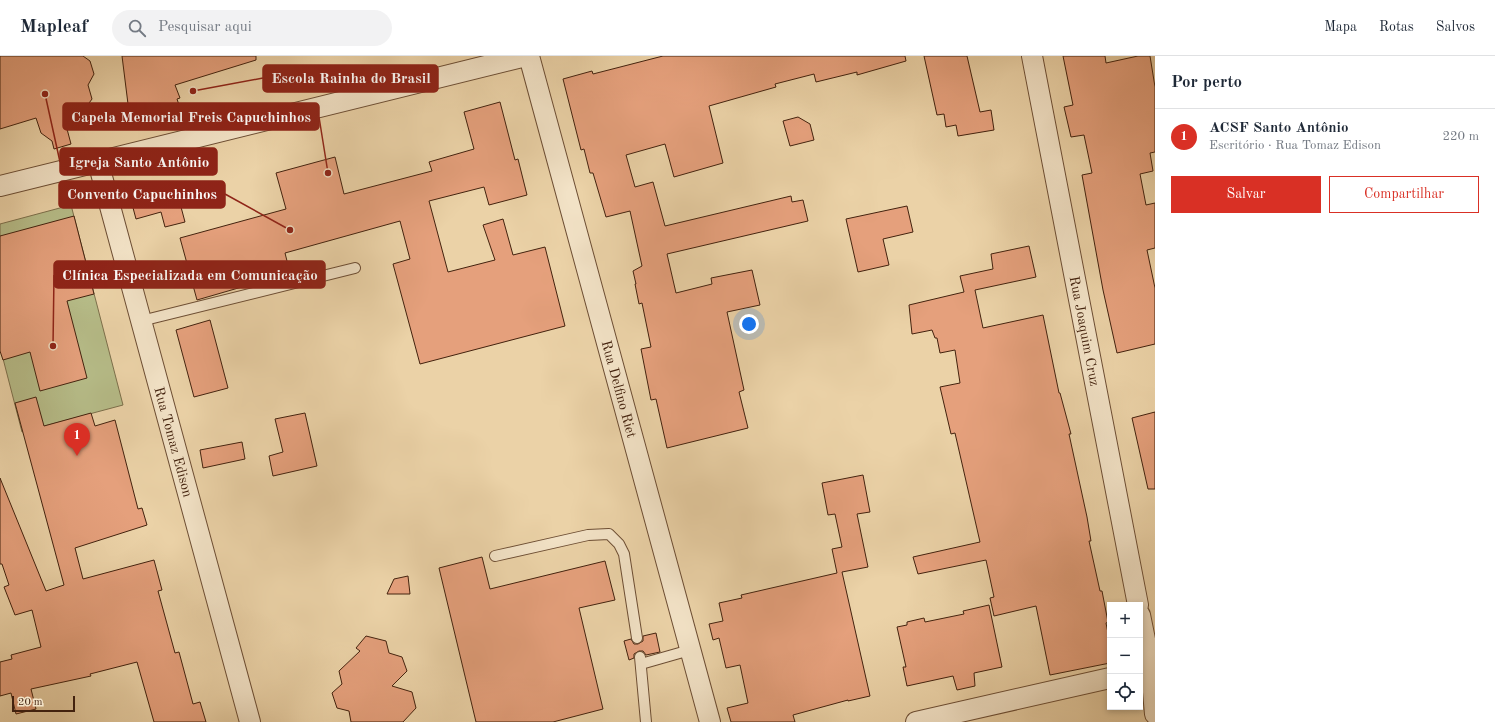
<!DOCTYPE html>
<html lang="pt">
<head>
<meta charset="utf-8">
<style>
  body { margin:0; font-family:"Old Standard TT",serif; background:#f2f2f3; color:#1f2937 }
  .controls { position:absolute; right:12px; bottom:12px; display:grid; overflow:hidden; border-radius:0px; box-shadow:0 2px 6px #0003 }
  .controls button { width:36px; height:36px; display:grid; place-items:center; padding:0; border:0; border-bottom:1px solid #e0e1e3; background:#fff; color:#1f2937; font:20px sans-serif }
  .scale { position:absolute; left:12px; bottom:10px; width:63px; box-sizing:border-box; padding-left:4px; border:2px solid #43220e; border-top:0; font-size:11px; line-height:14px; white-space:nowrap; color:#43220e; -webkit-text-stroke:3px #f2e2c6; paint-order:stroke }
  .you { position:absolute; left:749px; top:268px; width:14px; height:14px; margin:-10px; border:3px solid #fff; border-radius:50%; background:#1a73e8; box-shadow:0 0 0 6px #1a73e833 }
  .badge { display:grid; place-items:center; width:26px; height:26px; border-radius:50%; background:#d93025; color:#fff; font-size:13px; font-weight:700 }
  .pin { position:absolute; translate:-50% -33px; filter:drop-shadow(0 1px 2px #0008) }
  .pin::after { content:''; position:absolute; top:21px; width:14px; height:12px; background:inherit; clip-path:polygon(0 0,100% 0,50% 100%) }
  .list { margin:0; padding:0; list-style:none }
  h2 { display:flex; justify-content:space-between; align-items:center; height:52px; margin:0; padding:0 16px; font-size:17px }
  h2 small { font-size:13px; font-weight:400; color:#747a83 }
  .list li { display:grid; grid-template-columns:26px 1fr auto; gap:12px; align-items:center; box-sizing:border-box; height:56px; padding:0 16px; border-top:1px solid #e0e1e3 }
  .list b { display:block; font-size:15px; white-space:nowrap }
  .list p { margin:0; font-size:13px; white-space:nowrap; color:#747a83 }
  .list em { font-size:13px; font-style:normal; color:#747a83 }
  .actions { display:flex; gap:8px; padding:12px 16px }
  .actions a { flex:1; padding:9px 0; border:1px solid #d93025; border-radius:0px; text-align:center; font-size:14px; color:#d93025 }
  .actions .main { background:#d93025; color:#fff }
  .icon { flex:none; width:22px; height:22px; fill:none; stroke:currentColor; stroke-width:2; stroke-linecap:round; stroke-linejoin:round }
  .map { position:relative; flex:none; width:1155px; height:666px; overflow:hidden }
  header { display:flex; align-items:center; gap:24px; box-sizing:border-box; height:56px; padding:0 20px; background:#fff; border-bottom:1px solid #e0e1e3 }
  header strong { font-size:19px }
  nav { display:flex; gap:22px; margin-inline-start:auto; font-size:14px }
  .search { width:280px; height:36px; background:#f2f2f3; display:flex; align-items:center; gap:10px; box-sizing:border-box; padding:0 14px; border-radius:22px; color:#747a83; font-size:15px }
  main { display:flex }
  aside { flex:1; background:#fff }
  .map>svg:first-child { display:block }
  .green { fill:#b6bc88; stroke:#7c6f4b }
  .building { fill:#e5a07c; stroke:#43220e }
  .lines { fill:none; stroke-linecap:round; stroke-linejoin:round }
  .lane-casing { stroke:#6d4e34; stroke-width:12 }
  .street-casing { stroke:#6d4e34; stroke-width:22 }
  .lane { stroke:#f2e2c6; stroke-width:10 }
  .street { stroke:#f2e2c6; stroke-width:20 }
  .labels { text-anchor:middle; stroke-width:3.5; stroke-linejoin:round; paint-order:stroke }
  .street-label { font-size:14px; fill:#43220e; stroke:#f2e2c6 }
  .leader { fill:none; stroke:#8f2418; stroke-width:1.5 }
  .callout-dot { fill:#8f2418; stroke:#f2e2c6; stroke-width:1.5 }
  .callout { fill:#8f2418; stroke:#8f2418; stroke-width:1.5 }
  .callout-label { font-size:15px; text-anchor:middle; font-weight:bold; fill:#fff }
</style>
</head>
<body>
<header>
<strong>Mapleaf</strong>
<div class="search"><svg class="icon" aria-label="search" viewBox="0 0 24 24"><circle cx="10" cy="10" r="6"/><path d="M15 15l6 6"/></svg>Pesquisar aqui</div>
<nav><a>Mapa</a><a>Rotas</a><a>Salvos</a></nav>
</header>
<main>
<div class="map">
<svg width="1155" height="666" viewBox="0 0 1155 666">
  <rect width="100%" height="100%" fill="#ebd2a7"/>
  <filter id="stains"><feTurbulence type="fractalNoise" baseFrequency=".005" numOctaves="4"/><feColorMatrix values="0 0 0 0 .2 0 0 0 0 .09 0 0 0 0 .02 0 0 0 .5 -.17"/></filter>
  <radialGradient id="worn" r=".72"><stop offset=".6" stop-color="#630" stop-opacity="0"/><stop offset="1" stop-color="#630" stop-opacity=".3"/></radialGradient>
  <polygon class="green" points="71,149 123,349 22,376 0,291 0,168"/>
  <g class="building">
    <polygon points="0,0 83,0 90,5 94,18 88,29 92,43 84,54 88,67 67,73 71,88 54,93 52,85 41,77 36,62 0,73"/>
    <polygon points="122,0 256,0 256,4 175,29 180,42 177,43 181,55 135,67 133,55 129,56"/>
    <polygon points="663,0 905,0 906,5 857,19 857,16 816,26 814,18 775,28 776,31 709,50 723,107 674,121 665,88 626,99 635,131 653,126 665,170 791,140 792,146 803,144 808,165 667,198 676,237 712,228 711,222 752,214 760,249 727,256 744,334 739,336 748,372 667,392 656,343 651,344 641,293 651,291 642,247 639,248 635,228 636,228 633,215 642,210 630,155 606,161 593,117 590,117 584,93 581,94 563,23 592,15 593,18"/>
    <polygon points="924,0 967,0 980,56 991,54 994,74 958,80 956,69 946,71 944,58 937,59"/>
    <polygon points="1063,0 1105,0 1106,7 1138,0 1150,0 1155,31 1155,96 1150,97 1153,115 1140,118 1146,149 1155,147 1155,192 1147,194 1155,232 1155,288 1117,297 1103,234 1082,119 1092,117 1084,79 1071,81 1064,51 1073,49"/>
    <polygon points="500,46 515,104 518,103 527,139 489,149 484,131 429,145 448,216 495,204 483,169 503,163 513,199 545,191 565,270 420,308 393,208 410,203 400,165 285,197 290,217 197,244 180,182 286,153 276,117 335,101 344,138 432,115 429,106 474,93 464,56"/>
    <polygon points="798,61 810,68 814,84 790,90 783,65"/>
    <polygon points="177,136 185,166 165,171 161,156 136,163 132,148"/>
    <polygon points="907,150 913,176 883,183 889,209 858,216 846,163"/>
    <polygon points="74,160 94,238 67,245 87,322 40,335 30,296 3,304 0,295 0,180"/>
    <polygon points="1029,190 1036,221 975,234 983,272 1043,259 1059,337 1060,337 1071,378 1069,378 1087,461 1091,485 1089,485 1100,535 1102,535 1108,566 1106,567 1110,587 1110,607 1050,619 1036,550 994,560 990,542 994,541 986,504 918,518 913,501 980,486 955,377 951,378 940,331 960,327 955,294 940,297 937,282 935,282 932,274 912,278 909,249 964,236 960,220 993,213 991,198"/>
    <polygon points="210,264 228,332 194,341 176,274"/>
    <polygon points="36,341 44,370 91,357 95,370 115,364 138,453 142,452 147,469 75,492 83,523 154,504 162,534 158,535 175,597 179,596 193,648 200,646 206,666 154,666 137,606 90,618 91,620 31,633 36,653 16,658 11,637 0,640 0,606 12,603 11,599 41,591 32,554 15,559 4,531 9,529 2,508 0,508 0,422 46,535 64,529 15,347"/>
    <polygon points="1155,356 1155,433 1148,433 1132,362"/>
    <polygon points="305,357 317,410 273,420 269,400 283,396 275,363"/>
    <polygon points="242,386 245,403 203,412 200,394"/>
    <polygon points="863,419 870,456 857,458 868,511 842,516 870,640 848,645 848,644 793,659 795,666 731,666 727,652 748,647 740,609 726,612 719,582 713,584 709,568 723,565 719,547 742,542 741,539 837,517 832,493 842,491 835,458 828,459 822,427"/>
    <polygon points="482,501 490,533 605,505 615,544 579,552 603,653 553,666 476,666 439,512"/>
    <polygon points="408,520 410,538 387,538 394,523"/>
    <polygon points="989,549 1002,611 974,617 975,630 957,634 953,620 907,630 903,611 906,611 897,571 907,569 907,566 924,562 925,566 964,558 963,555"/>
    <polygon points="656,577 660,596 646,599 643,595 639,595 634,598 634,602 629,604 624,585 631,583 634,588 638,588 643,585 643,580"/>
    <polygon points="366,580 386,585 389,597 402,601 407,615 392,630 412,636 416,652 403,666 351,666 349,655 337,652 332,637 342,628 339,615 360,595 356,592"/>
  </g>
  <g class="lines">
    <defs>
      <g id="lane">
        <polyline points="141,265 355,212"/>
        <polyline points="495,500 588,479 609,478 619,488 624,498 637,582"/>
        <polyline points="640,601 646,666"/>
        <polyline points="641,608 690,594"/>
      </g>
      <g id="street">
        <path id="s1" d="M529,0L710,666"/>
        <path id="s2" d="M1032,0L1138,549"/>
        <path id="s3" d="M98,106L250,666"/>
        <polyline points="0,130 526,0"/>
        <polyline points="1140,559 1151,613 1155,658"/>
        <polyline points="916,666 1110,622"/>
      </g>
    </defs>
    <use href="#lane" class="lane-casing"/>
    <use href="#street" class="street-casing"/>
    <use href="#lane" class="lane"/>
    <use href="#street" class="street"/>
  </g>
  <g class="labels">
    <g class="street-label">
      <text dy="5" stroke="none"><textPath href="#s2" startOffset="280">Rua Joaquim Cruz</textPath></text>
      <text dy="5" stroke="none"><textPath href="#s1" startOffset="345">Rua Delfino Riet</textPath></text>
      <text dy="5" stroke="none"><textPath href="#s3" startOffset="290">Rua Tomaz Edison</textPath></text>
    </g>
  </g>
  <path class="leader" d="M193 35L263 22M328 117L319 61M45 38L60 106M290 174L225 138M53 290L54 219"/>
  <g class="callout-dot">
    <circle cx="193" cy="35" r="4"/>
    <circle cx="328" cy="117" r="4"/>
    <circle cx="45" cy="38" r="4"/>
    <circle cx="290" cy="174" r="4"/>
    <circle cx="53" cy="290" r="4"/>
  </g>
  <g class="callout">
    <rect x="263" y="9" width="175" height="27" rx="4"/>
    <rect x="63" y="47" width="256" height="27" rx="4"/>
    <rect x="60" y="92" width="157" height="27" rx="4"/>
    <rect x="59" y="125" width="166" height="27" rx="4"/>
    <rect x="54" y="205" width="271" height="27" rx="4"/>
  </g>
  <g class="callout-label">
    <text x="351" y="27">Escola Rainha do Brasil</text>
    <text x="191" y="66">Capela Memorial Freis Capuchinhos</text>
    <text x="139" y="111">Igreja Santo Antônio</text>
    <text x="142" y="143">Convento Capuchinhos</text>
    <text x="190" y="224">Clínica Especializada em Comunicação</text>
  </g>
  <rect width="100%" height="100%" filter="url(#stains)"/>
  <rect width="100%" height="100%" fill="url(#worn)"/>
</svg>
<div class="controls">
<button>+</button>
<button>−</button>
<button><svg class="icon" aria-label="locate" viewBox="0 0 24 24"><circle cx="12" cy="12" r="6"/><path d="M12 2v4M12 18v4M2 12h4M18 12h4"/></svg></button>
</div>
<div class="scale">20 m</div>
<div class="you"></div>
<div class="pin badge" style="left:77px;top:400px">1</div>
</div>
<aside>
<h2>Por perto<small></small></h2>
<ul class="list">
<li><span class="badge">1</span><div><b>ACSF Santo Antônio</b><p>Escritório · Rua Tomaz Edison</p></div><em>220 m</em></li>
</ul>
<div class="actions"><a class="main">Salvar</a><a>Compartilhar</a></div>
</aside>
</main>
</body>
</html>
